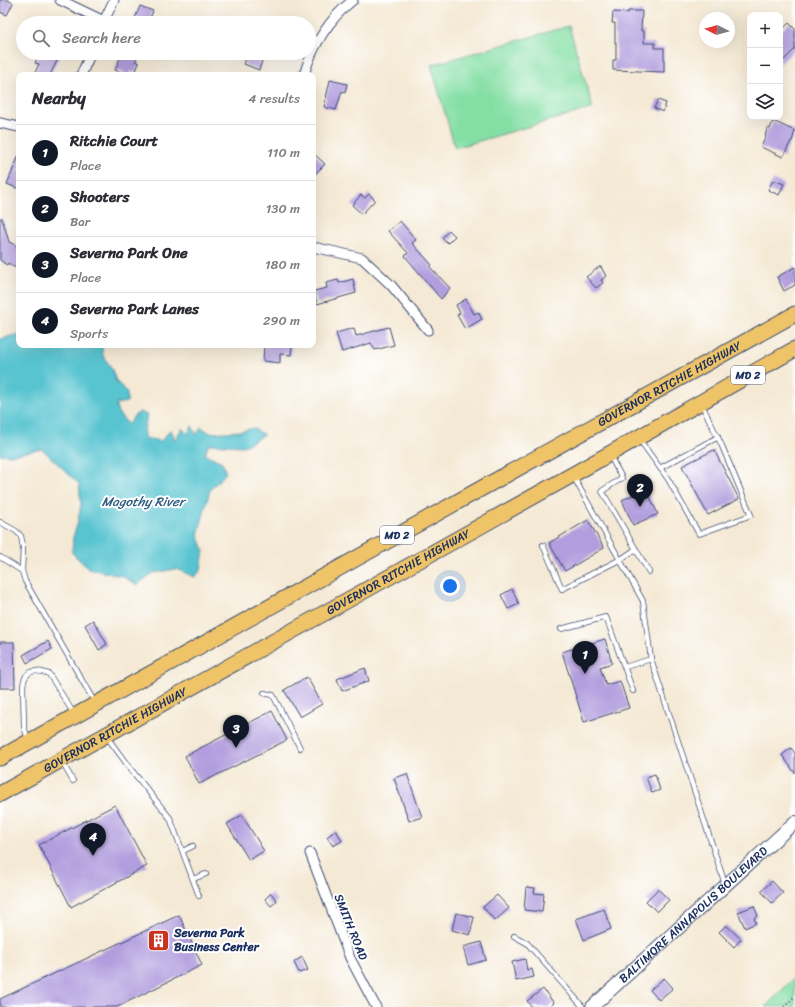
<!DOCTYPE html>
<html lang="en">
<head>
<meta charset="utf-8">
<style>
  body { margin:0; font-family:Sriracha,sans-serif; background:#f7f7f7; color:#2b2b33 }
  .controls { position:absolute; right:12px; top:12px; display:grid; overflow:hidden; border-radius:8px; box-shadow:0 4px 16px #0002 }
  .controls button { width:36px; height:36px; display:grid; place-items:center; padding:0; border:0; border-bottom:1px solid #e1e1e2; background:#fff; color:#2b2b33; font:20px sans-serif }
  .compass { position:absolute; left:699px; top:12px; width:36px; height:36px; border-radius:50%; background:#fff; box-shadow:0 4px 16px #0002; rotate:276deg }
  .you { position:absolute; left:450px; top:586px; width:14px; height:14px; margin:-10px; border:3px solid #fff; border-radius:50%; background:#1a73e8; box-shadow:0 0 0 6px #1a73e833 }
  .badge { display:grid; place-items:center; width:26px; height:26px; border-radius:50%; background:#111827; color:#fff; font-size:13px; font-weight:700 }
  .pin { position:absolute; translate:-50% -33px; filter:drop-shadow(0 1px 2px #0008) }
  .pin::after { content:''; position:absolute; top:21px; width:14px; height:12px; background:inherit; clip-path:polygon(0 0,100% 0,50% 100%) }
  .list { margin:0; padding:0; list-style:none }
  h2 { display:flex; justify-content:space-between; align-items:center; height:52px; margin:0; padding:0 16px; font-size:17px }
  h2 small { font-size:13px; font-weight:400; color:#7c7c81 }
  .list li { display:grid; grid-template-columns:26px 1fr auto; gap:12px; align-items:center; box-sizing:border-box; height:56px; padding:0 16px; border-top:1px solid #e1e1e2 }
  .list b { display:block; font-size:15px; white-space:nowrap }
  .list p { margin:0; font-size:13px; white-space:nowrap; color:#7c7c81 }
  .list em { font-size:13px; font-style:normal; color:#7c7c81 }
  .icon { flex:none; width:22px; height:22px; fill:none; stroke:currentColor; stroke-width:2; stroke-linecap:round; stroke-linejoin:round }
  .map { position:relative; flex:none; width:795px; height:1007px; overflow:hidden }
  .search { position:absolute; background:#fff; box-shadow:0 4px 16px #0002; left:16px; top:16px; width:300px; height:44px; display:flex; align-items:center; gap:10px; box-sizing:border-box; padding:0 14px; border-radius:22px; color:#7c7c81; font-size:15px }
  .panel { position:absolute; background:#fff; box-shadow:0 4px 16px #0002; left:16px; top:72px; width:300px; height:276px; border-radius:8px }
  .map>svg:first-child { display:block }
  .green { fill:#85dfa5; stroke:#508782 }
  .water { fill:#58c4d0; stroke:#3a7a97 }
  .building { fill:#b29ede }
  .lines { fill:none; stroke-linecap:round; stroke-linejoin:round }
  .service-casing { stroke:#3c4b70; stroke-width:6 }
  .minor-casing { stroke:#3c4b70; stroke-width:11 }
  .tertiary-casing { stroke:#3c4b70; stroke-width:14 }
  .trunk-casing { stroke:#3c4b70; stroke-width:17 }
  .path { stroke:#3c4b70; stroke-width:2; stroke-dasharray:1 3; stroke-linecap:butt }
  .service { stroke:#fff; stroke-width:4.5 }
  .minor { stroke:#fff; stroke-width:9 }
  .tertiary { stroke:#fff; stroke-width:12 }
  .trunk { stroke:#efc469; stroke-width:15 }
  .labels { text-anchor:middle; stroke-width:4; stroke-linejoin:round; paint-order:stroke }
  .shield { fill:#fff; stroke:#5f6d8e; stroke-width:1 }
  .shield-label { font-size:11px; font-weight:bold; fill:#1b2f5e }
  .street-label { font-size:12px; fill:#1b2f5e; stroke:#fff }
  .poi-label { font-size:12px; font-weight:bold; fill:#1b2f5e; stroke:#fff; text-anchor:start }
  .water-label { font-size:13px; font-style:italic; fill:#2d5c80; stroke:#fff }
</style>
</head>
<body>
<div class="map">
<svg width="795" height="1007" viewBox="0 0 795 1007">
  <rect width="100%" height="100%" fill="#fff"/>
  <filter id="ink" filterUnits="userSpaceOnUse"><feTurbulence type="fractalNoise" baseFrequency=".025" numOctaves="2"/><feDisplacementMap in="SourceGraphic" scale="8" xChannelSelector="R" yChannelSelector="G"/><feConvolveMatrix kernelMatrix="1 2 1 2 8 2 1 2 1" color-interpolation-filters="sRGB"/></filter>
  <filter id="wash" filterUnits="userSpaceOnUse"><feTurbulence type="fractalNoise" baseFrequency=".012" numOctaves="4" result="noise"/><feDisplacementMap in="SourceGraphic" scale="16" xChannelSelector="R" yChannelSelector="G"/><feGaussianBlur stdDeviation="0.9" result="paint"/><feColorMatrix in="noise" values="0 0 0 0 0 0 0 0 0 0 0 0 0 0 0 0 0 1.4 0 .05"/><feComposite in="paint" operator="in"/></filter>
  <g filter="url(#wash)">
    <rect width="100%" height="100%" fill="#f4e9d4"/>
    <g class="green">
      <polygon points="569,26 593,108 455,148 431,65"/>
      <polygon points="795,976 795,1007 765,1007 792,980"/>
    </g>
    <path class="water" d="M19,334V345H102L103,356L111,367L116,381L127,392V402L116,404C116,413 122,418 129,424L134,416L140,412L147,415L144,431L145,438L161,441L171,429L175,440L182,428L188,434L192,426L197,435L201,427L210,433L241,431L253,428L264,435L244,446L209,444L205,454L222,462L226,473L210,490L198,535L204,550L201,570L195,577L176,569L153,573L137,585L122,576L89,569L72,553L73,537L77,525L81,505L79,484L42,449L10,455L0,454V339Z"/>
    <g id="blocks">
      <g class="building">
        <polygon points="0,0 8,0 13,3 7,15 0,12"/>
        <polygon points="140,6 153,11 148,23 133,23"/>
        <polygon points="628,11 642,11 641,31 644,31 644,43 655,43 655,48 664,48 664,72 613,70 613,60 616,60 616,43 615,43 615,23 612,23 613,12 628,13"/>
        <polygon points="789,23 795,29 795,49 780,64 780,32"/>
        <polygon points="44,53 61,53 50,75 34,75 39,64 35,63 39,54 43,56"/>
        <polygon points="122,53 137,58 135,61 139,63 135,73 131,71 130,75 115,70"/>
        <polygon points="248,53 264,53 263,55 264,55 259,70 244,64"/>
        <polygon points="330,80 347,84 345,92 342,91 336,110 324,107"/>
        <polygon points="658,100 666,103 663,112 654,108"/>
        <polygon points="773,121 795,131 792,141 791,141 783,157 761,147 766,136 765,135 768,128 770,129"/>
        <polygon points="313,153 325,164 313,176"/>
        <polygon points="19,155 19,189 7,184"/>
        <polygon points="773,180 784,184 779,195 768,190"/>
        <polygon points="369,194 375,200 362,214 352,205 361,195 365,198"/>
        <polygon points="0,218 2,218 9,242 19,247 19,270 8,263 7,265 0,260"/>
        <polygon points="400,221 416,240 412,243 432,265 430,267 450,288 441,299 405,256 408,253 388,231"/>
        <polygon points="449,230 455,236 448,243 442,238"/>
        <polygon points="599,267 601,267 606,276 601,280 603,283 596,288 586,277"/>
        <polygon points="795,267 795,285 784,291 777,277"/>
        <polygon points="353,279 356,293 317,304 314,291 327,288 326,283 338,280 339,283"/>
        <polygon points="466,299 474,314 478,312 482,319 465,329 457,315 460,313 456,305"/>
        <polygon points="389,327 394,345 375,350 371,343 342,352 336,333 354,328 356,336"/>
        <polygon points="264,345 292,345 291,355 280,354 280,363 263,361"/>
        <polygon points="714,450 739,499 708,515 682,466"/>
        <polygon points="646,489 658,514 633,525 622,500"/>
        <polygon points="588,520 604,548 565,571 549,543"/>
        <polygon points="512,589 519,604 508,609 501,595"/>
        <polygon points="93,620 107,644 99,650 85,625"/>
        <polygon points="605,639 612,663 600,667 606,685 620,681 629,708 584,722 562,652"/>
        <polygon points="48,641 52,649 27,663 23,655"/>
        <polygon points="0,642 14,642 15,688 0,688"/>
        <polygon points="365,668 369,681 342,691 337,679"/>
        <polygon points="307,677 322,704 300,717 284,690"/>
        <polygon points="272,711 287,740 199,784 185,756"/>
        <polygon points="791,748 795,753 795,773 782,755"/>
        <polygon points="407,774 422,817 409,821 394,778"/>
        <polygon points="655,774 660,790 652,793 646,777"/>
        <polygon points="115,805 147,866 71,907 39,845"/>
        <polygon points="242,815 264,851 249,860 227,824"/>
        <polygon points="336,830 342,841 333,846 327,837"/>
        <polygon points="772,881 783,893 772,903 761,891"/>
        <polygon points="526,887 535,888 534,893 544,894 542,912 524,910"/>
        <polygon points="658,889 669,900 657,912 646,901"/>
        <polygon points="271,893 277,901 271,906 265,899"/>
        <polygon points="497,895 509,908 495,921 483,907"/>
        <polygon points="754,906 758,916 754,918 756,923 745,928 738,912"/>
        <polygon points="604,909 611,929 584,940 576,919"/>
        <polygon points="456,913 474,917 470,935 452,930"/>
        <polygon points="179,915 202,965 117,1007 0,1007 0,999"/>
        <polygon points="726,925 741,939 734,947 719,932"/>
        <polygon points="481,942 486,960 468,965 463,947"/>
        <polygon points="302,957 308,970 299,973 294,962"/>
        <polygon points="525,959 527,970 532,969 534,977 516,981 512,962"/>
        <polygon points="664,978 673,988 659,1000 650,990"/>
        <polygon points="543,989 554,1003 549,1007 532,1007 527,1001"/>
      </g>
    </g>
  </g>
  <g filter="url(#ink)">
    <use href="#blocks" fill-opacity="0" stroke="#3c4b70" stroke-width="1"/>
    <g class="lines">
      <defs>
        <g id="service">
          <polyline points="639,439 668,479 699,534 751,515 722,446 702,405"/>
          <polyline points="610,456 622,478 602,491 649,572"/>
          <polyline points="660,468 718,437"/>
          <polyline points="573,476 643,601 651,659 725,884"/>
          <polyline points="0,522 16,531 21,536 23,547 22,571 25,581 95,703"/>
          <polyline points="543,545 562,589 621,559 636,549"/>
          <polyline points="0,557 22,571"/>
          <polyline points="561,629 606,617 633,691"/>
          <polyline points="625,667 651,659"/>
          <polyline points="264,693 273,695 300,748"/>
          <polyline points="107,737 129,767 170,818 199,896"/>
          <path d="M28,740L24,726L23,686C25,669 35,669 49,674L74,714"/>
          <polyline points="62,762 73,781"/>
          <polyline points="183,851 193,846"/>
          <polyline points="193,879 206,874"/>
          <polyline points="514,936 527,943 583,1007"/>
        </g>
        <g id="minor">
          <polyline points="60,0 104,21"/>
          <polyline points="103,23 114,0"/>
          <polyline points="81,75 91,53"/>
          <path d="M304,75C312,46 330,18 353,0"/>
          <polyline points="0,123 19,127"/>
          <polyline points="313,248 318,248 362,258 391,285 428,330"/>
          <polyline points="310,853 350,958 376,1007"/>
        </g>
        <g id="tertiary">
          <path id="s1" d="M592,1007L795,822"/>
        </g>
        <g id="trunk">
          <path id="s2" d="M0,758L475,492L795,314"/>
          <path id="s3" d="M0,794L572,475L795,349"/>
        </g>
      </defs>
      <use href="#service" class="service-casing"/>
      <use href="#minor" class="minor-casing"/>
      <use href="#tertiary" class="tertiary-casing"/>
      <use href="#trunk" class="trunk-casing"/>
      <g class="path">
        <polyline points="85,345 86,347 90,345"/>
        <polyline points="784,1007 795,996"/>
      </g>
      <use href="#service" class="service"/>
      <use href="#minor" class="minor"/>
      <use href="#tertiary" class="tertiary"/>
      <use href="#trunk" class="trunk"/>
    </g>
  </g>
  <defs>
    <symbol id="building-square" viewBox="-11 -11 22 22"><rect x="-9" y="-9" width="18" height="18" rx="4" fill="#c8321e" stroke="#fff"/><path d="M-4-6H4V6H1V3H-1V6H-4ZM-2.5-4.3h1.7v1.8h-1.7ZM.8-4.3h1.7v1.8H.8ZM-2.5-1h1.7V.8h-1.7ZM.8-1h1.7V.8H.8Z" fill="#fff"/></symbol>
  </defs>
  <g fill-rule="evenodd">
    <use href="#building-square" x="146" y="928" width="25" height="25"/>
  </g>
  <g class="labels">
    <g class="shield">
      <rect x="731" y="366" width="34" height="18" rx="3"/>
      <rect x="380" y="526" width="34" height="18" rx="3"/>
    </g>
    <g class="shield-label">
      <text x="748" y="379">MD 2</text>
      <text x="397" y="539">MD 2</text>
    </g>
    <g class="street-label">
      <text dy="4" stroke="none"><textPath href="#s2" startOffset="767">GOVERNOR RITCHIE HIGHWAY</textPath></text>
      <text dy="4" stroke="none"><textPath href="#s3" startOffset="456">GOVERNOR RITCHIE HIGHWAY</textPath></text>
      <text dy="4" stroke="none"><textPath href="#s3" startOffset="132">GOVERNOR RITCHIE HIGHWAY</textPath></text>
      <text dy="4" stroke="none"><textPath href="#s1" startOffset="137">BALTIMORE ANNAPOLIS BOULEVARD</textPath></text>
      <text transform="translate(351 927) rotate(68)" y="4">SMITH ROAD</text>
    </g>
    <g class="poi-label">
      <text x="174" y="937">Severna Park<tspan x="174" dy="14">Business Center</tspan></text>
    </g>
    <g class="water-label">
      <text x="143" y="506">Magothy River</text>
    </g>
  </g>
</svg>
<div class="controls">
<button>+</button>
<button>−</button>
<button><svg class="icon" aria-label="layers" viewBox="0 0 24 24"><path d="M12 4l9 5-9 5-9-5zM3 14l9 5 9-5"/></svg></button>
</div>
<svg class="compass" viewBox="-18 -18 36 36"><path d="M0-13l5 13h-10z" fill="#e53935"/><path d="M0 13l5-13h-10z" fill="#7c7c81"/></svg>
<div class="you"></div>
<div class="pin badge" style="left:585px;top:674px">1</div>
<div class="pin badge" style="left:640px;top:507px">2</div>
<div class="pin badge" style="left:236px;top:748px">3</div>
<div class="pin badge" style="left:93px;top:856px">4</div>
<div class="search"><svg class="icon" aria-label="search" viewBox="0 0 24 24"><circle cx="10" cy="10" r="6"/><path d="M15 15l6 6"/></svg>Search here</div>
<section class="panel">
<h2>Nearby<small>4 results</small></h2>
<ul class="list">
<li><span class="badge">1</span><div><b>Ritchie Court</b><p>Place</p></div><em>110 m</em></li>
<li><span class="badge">2</span><div><b>Shooters</b><p>Bar</p></div><em>130 m</em></li>
<li><span class="badge">3</span><div><b>Severna Park One</b><p>Place</p></div><em>180 m</em></li>
<li><span class="badge">4</span><div><b>Severna Park Lanes</b><p>Sports</p></div><em>290 m</em></li>
</ul>
</section>
</div>
</body>
</html>
